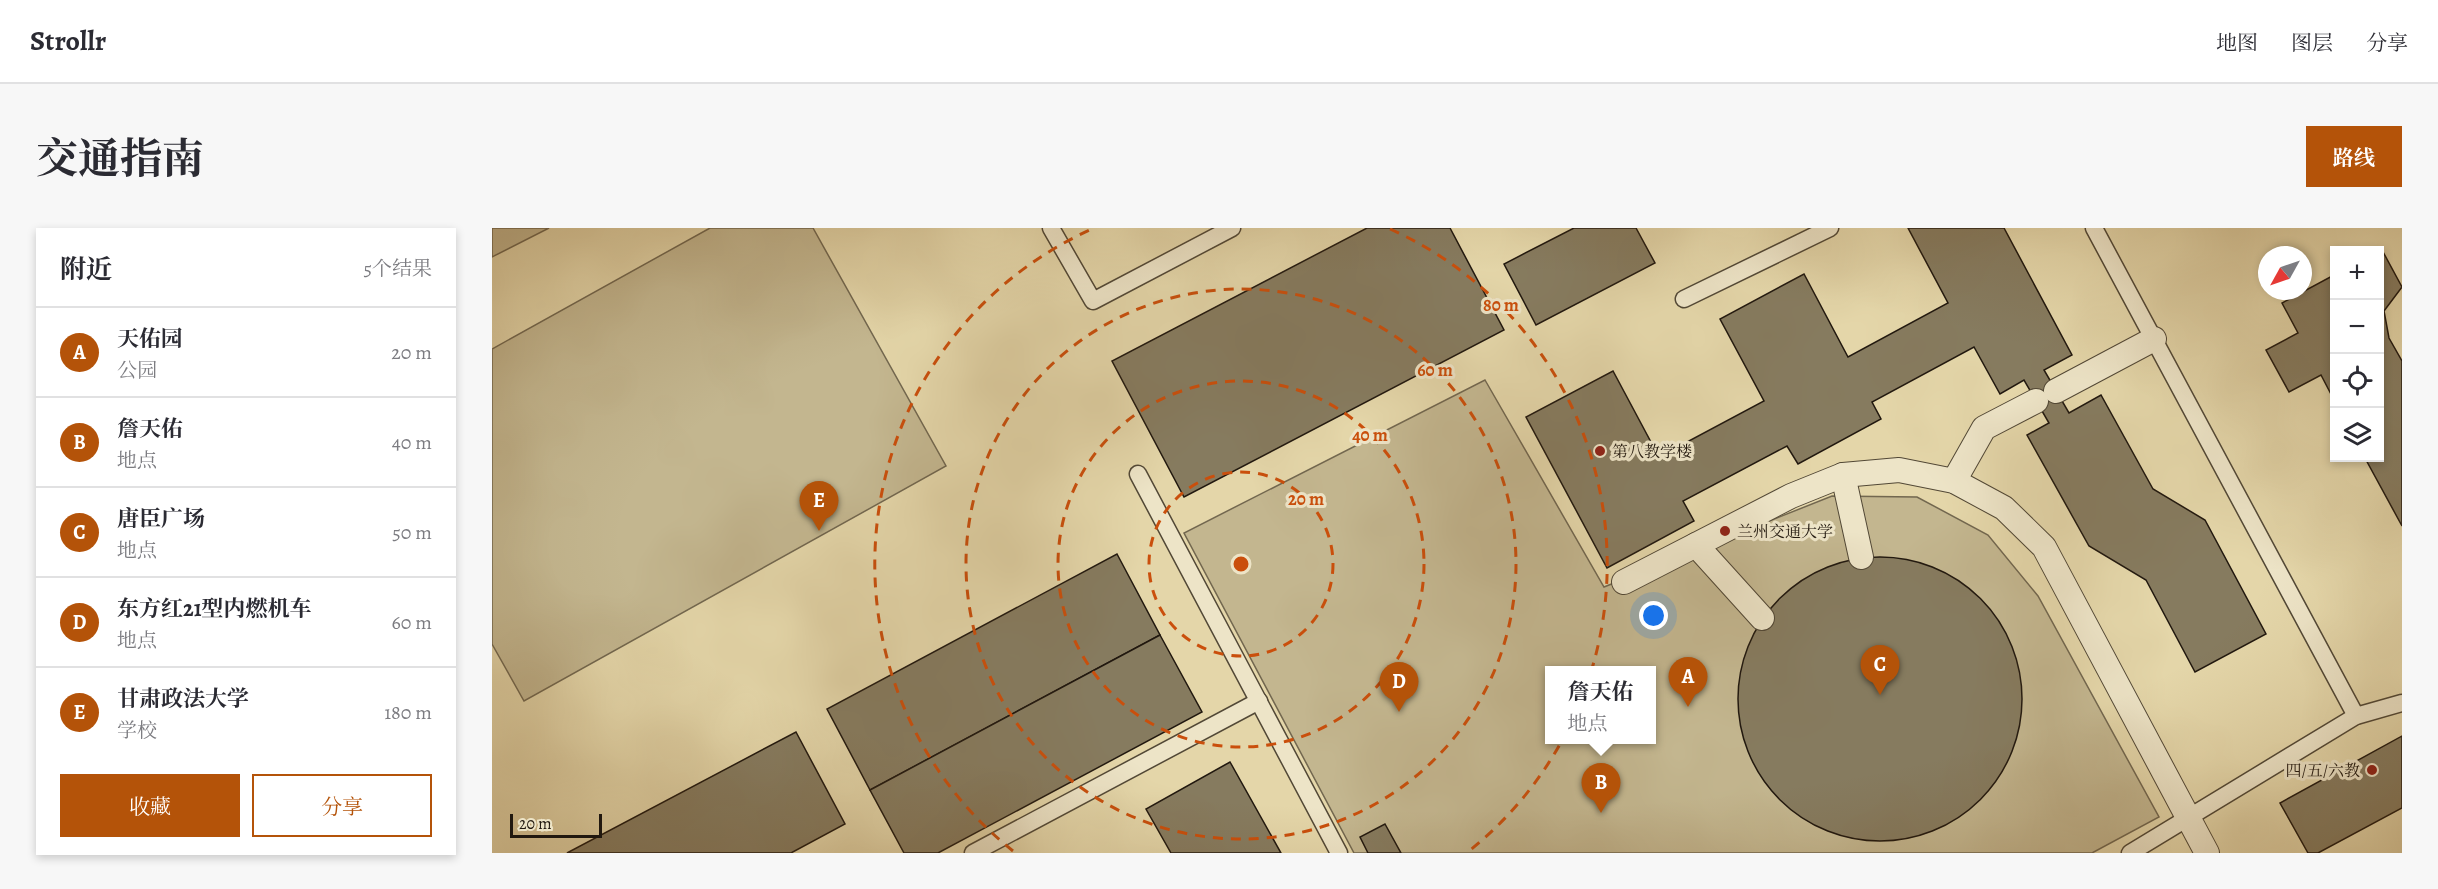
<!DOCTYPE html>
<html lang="zh">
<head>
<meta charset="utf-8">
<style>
  body { margin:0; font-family:Alegreya,"Noto Serif SC",serif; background:#f7f7f7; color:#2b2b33 }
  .controls { position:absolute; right:18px; top:18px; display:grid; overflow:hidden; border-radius:0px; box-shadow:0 3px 9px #0003 }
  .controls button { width:54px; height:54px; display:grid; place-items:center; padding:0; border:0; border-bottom:2px solid #e1e1e2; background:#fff; color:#2b2b33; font:30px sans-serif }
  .compass { position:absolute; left:1766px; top:18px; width:54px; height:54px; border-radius:50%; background:#fff; box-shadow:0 3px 9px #0003; rotate:230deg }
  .scale { position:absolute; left:18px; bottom:15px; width:92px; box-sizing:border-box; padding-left:6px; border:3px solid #21180f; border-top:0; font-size:16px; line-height:21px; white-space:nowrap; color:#21180f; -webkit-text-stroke:4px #ede4c7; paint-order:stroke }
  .you { position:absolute; left:1162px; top:388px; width:21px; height:21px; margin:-15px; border:4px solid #fff; border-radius:50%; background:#1a73e8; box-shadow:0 0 0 9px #1a73e833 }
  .badge { display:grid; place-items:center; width:39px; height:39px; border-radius:50%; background:#b45309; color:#fff; font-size:20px; font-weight:700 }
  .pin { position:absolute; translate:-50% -50px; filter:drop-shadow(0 2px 3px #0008) }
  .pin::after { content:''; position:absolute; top:32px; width:21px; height:18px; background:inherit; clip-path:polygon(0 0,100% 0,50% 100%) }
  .popup { position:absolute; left:1053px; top:438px; width:111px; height:78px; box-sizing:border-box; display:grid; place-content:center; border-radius:0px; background:#fff; filter:drop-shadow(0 2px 4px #0005); font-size:20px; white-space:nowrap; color:#7c7c81 }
  .popup b { font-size:22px; color:#2b2b33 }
  .popup::after { content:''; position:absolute; left:50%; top:100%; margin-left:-12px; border:12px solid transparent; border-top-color:#fff }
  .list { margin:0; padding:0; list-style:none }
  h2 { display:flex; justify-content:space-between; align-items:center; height:78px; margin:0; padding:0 24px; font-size:26px }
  h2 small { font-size:20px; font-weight:400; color:#7c7c81 }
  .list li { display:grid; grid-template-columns:39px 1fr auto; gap:18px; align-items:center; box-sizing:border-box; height:90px; padding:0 24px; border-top:2px solid #e1e1e2 }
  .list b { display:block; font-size:22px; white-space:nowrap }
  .list p { margin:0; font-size:20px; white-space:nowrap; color:#7c7c81 }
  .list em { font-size:20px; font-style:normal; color:#7c7c81 }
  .actions { display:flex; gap:12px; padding:18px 24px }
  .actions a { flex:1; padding:14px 0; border:2px solid #b45309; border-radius:0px; text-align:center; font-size:21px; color:#b45309 }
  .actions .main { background:#b45309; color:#fff }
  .icon { flex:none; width:33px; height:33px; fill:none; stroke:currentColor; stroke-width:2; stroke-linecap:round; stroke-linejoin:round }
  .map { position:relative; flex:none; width:1910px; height:625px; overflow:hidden; border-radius:0px }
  header { display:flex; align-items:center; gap:36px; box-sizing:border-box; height:84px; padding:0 30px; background:#fff; border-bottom:2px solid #e1e1e2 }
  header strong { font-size:28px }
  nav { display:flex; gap:33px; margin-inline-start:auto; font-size:21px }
  .intro { display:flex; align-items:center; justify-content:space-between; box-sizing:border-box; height:144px; padding:0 36px }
  h1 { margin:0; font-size:42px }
  .button { padding:15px 27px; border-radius:0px; background:#b45309; color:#fff; font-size:21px; font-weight:700 }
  main { display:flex; gap:36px; padding:0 36px }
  aside { flex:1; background:#fff; border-radius:0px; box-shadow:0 3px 9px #0003 }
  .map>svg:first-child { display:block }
  .green { fill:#c3b68f; stroke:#72674f; stroke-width:1.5; fill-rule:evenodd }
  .building { fill:#867b5f; stroke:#21180f; stroke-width:1.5 }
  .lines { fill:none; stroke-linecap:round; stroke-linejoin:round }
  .service-casing { stroke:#524836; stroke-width:19 }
  .pedestrian-casing { stroke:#524836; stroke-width:26 }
  .service { stroke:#ede4c7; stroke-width:16 }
  .pedestrian { stroke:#ede4c7; stroke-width:24 }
  .ring { fill:none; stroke:#ca4f0c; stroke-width:3; stroke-dasharray:10 8 }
  .poi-dot { fill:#8f2418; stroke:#ede4c7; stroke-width:2 }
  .labels { text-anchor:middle; stroke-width:6; stroke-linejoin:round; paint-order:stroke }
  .poi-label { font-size:16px; fill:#21180f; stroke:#ede4c7; text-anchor:start }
  .centre { fill:#ca4f0c; stroke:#ede4c7; stroke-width:3 }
  .ring-label { font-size:18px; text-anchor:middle; font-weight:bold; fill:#ca4f0c; stroke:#ede4c7; stroke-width:6; stroke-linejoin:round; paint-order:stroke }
</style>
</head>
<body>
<header>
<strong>Strollr</strong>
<nav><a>地图</a><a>图层</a><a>分享</a></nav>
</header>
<div class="intro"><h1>交通指南</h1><a class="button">路线</a></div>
<main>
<aside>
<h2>附近<small>5个结果</small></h2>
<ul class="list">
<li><span class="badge">A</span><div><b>天佑园</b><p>公园</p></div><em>20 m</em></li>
<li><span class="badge">B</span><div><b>詹天佑</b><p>地点</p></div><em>40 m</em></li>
<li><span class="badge">C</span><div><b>唐臣广场</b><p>地点</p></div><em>50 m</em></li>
<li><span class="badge">D</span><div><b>东方红21型内燃机车</b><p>地点</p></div><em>60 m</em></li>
<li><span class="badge">E</span><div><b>甘肃政法大学</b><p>学校</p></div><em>180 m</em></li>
</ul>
<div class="actions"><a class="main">收藏</a><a>分享</a></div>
</aside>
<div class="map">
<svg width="1910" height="625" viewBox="0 0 1910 625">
  <rect width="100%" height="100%" fill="#e4d6a9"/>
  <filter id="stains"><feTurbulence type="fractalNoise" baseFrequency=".00333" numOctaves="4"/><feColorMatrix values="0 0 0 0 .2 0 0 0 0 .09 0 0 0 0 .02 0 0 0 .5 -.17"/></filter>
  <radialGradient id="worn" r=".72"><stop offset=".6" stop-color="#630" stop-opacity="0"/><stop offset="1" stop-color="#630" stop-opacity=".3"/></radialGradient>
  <g class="green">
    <polygon points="0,0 57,0 0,29"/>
    <polygon points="218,0 321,0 454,238 32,473 0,416 0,121"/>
    <path d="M993,152L1112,359L1340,268L1425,269L1496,307L1546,368L1667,589L1600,625H862L692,305ZM1058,442H1160V512H1058Z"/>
  </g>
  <g class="building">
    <polygon points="875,0 958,0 1012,102 692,269 620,133"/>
    <polygon points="1082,0 1144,0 1163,35 1044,97 1012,36"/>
    <polygon points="1416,0 1512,0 1580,127 1552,142 1577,185 1609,167 1661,261 1713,292 1774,406 1703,444 1654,352 1597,318 1535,207 1557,195 1532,152 1508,166 1482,119 1380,174 1389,191 1306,236 1295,218 1191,273 1202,293 1115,340 1034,189 1121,143 1167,229 1272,173 1228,91 1312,46 1356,129 1456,75"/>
    <polygon points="1890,22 1910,59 1892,83 1897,110 1910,133 1910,298 1873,230 1888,230 1888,23"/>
    <polygon points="1842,47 1842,172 1829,147 1797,164 1774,122 1806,105 1790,75"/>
    <polygon points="625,326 668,407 378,562 335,481"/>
    <circle cx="1388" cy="471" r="142"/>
    <polygon points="668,407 710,484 446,625 412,625 378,562"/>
    <polygon points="304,504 353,596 299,625 75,625"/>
    <polygon points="1910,508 1910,580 1826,625 1816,625 1788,575"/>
    <polygon points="738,534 789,625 679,625 654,581"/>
    <polygon points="893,596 909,625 876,625 868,609"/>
  </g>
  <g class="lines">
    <defs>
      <g id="service">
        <polyline points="559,0 601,73 740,0"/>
        <polyline points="1602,0 1864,488"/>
        <polyline points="1192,71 1338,0"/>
        <polyline points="646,246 847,625"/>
        <polyline points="481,625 767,473"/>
        <polyline points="1638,625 1864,488 1910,475"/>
      </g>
      <g id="pedestrian">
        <polyline points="1564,163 1662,111"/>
        <polyline points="1351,247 1369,329"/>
        <polyline points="1462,253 1492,200 1544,173"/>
        <polyline points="1204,317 1270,390"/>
        <polyline points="1132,354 1299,268 1351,247 1407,242 1462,253 1512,280 1552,319 1715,625"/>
      </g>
    </defs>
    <use href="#service" class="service-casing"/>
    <use href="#pedestrian" class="pedestrian-casing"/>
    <use href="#service" class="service"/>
    <use href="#pedestrian" class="pedestrian"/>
  </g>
  <g class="ring">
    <circle cx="749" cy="336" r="92"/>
    <circle cx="749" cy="336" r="183"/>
    <circle cx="749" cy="336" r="275"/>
    <path d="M521 623A367 367 0 0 1 600 1M898 1A367 367 0 0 1 977 623"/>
  </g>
  <g class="poi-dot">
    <circle cx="1108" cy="223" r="6"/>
    <circle cx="1233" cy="303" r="6"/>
    <circle cx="1880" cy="542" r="6"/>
  </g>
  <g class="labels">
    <g class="poi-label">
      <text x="1120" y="229">第八教学楼</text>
      <text x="1245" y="309">兰州交通大学</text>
      <text x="1868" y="548" text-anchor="end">四/五/六教</text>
    </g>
  </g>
  <circle cx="749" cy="336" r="9" class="centre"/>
  <g class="ring-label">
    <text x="1009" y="83">80 m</text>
    <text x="943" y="148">60 m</text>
    <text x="878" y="213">40 m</text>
    <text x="814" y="277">20 m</text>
  </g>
  <rect width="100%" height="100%" filter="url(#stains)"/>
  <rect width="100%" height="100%" fill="url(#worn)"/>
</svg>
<div class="controls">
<button>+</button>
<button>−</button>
<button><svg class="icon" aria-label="locate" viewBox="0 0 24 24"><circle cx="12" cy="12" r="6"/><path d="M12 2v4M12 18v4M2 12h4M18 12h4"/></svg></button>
<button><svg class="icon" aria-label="layers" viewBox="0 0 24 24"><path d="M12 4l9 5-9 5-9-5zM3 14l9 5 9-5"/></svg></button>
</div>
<svg class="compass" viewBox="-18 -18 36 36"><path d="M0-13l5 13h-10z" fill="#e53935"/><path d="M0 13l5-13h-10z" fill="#7c7c81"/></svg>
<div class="scale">20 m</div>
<div class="you"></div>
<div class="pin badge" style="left:1196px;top:479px">A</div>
<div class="pin badge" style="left:1109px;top:585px">B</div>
<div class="popup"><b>詹天佑</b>地点</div>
<div class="pin badge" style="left:1388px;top:467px">C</div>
<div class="pin badge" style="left:907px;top:484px">D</div>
<div class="pin badge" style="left:327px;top:303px">E</div>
</div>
</main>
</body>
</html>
